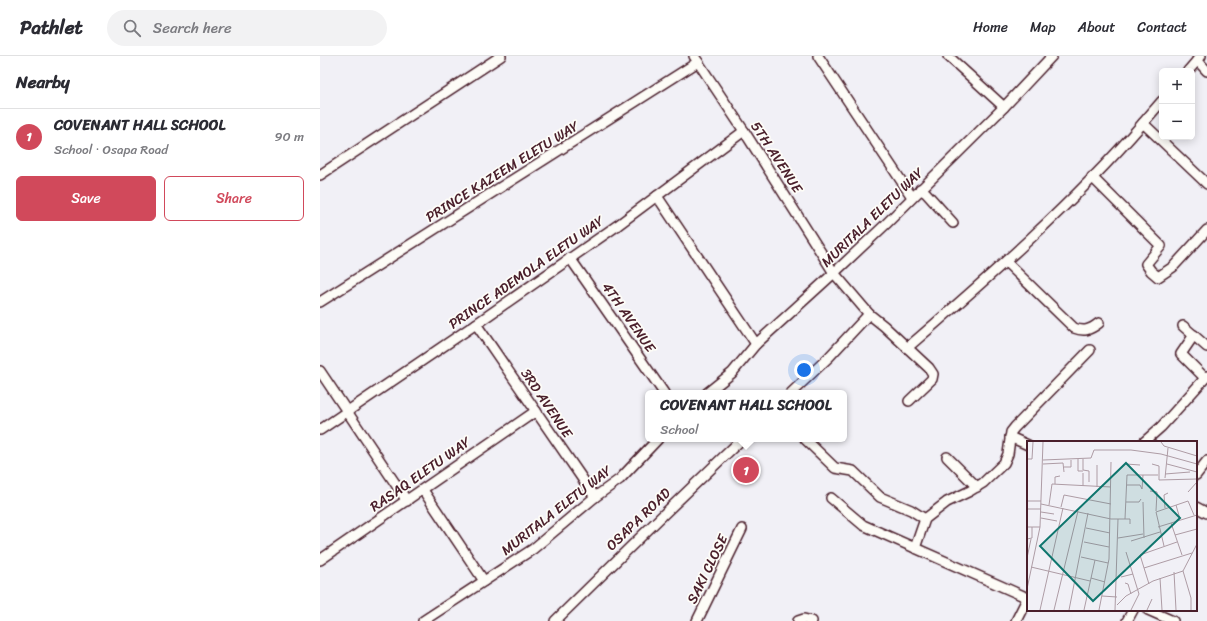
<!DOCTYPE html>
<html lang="en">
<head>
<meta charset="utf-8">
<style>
  body { margin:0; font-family:Sriracha,sans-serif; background:#f2f2f3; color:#2b2b33 }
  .controls { position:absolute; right:12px; top:12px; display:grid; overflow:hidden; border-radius:6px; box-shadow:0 2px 10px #0003 }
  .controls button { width:36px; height:36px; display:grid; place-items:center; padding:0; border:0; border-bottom:1px solid #e1e1e2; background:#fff; color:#2b2b33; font:20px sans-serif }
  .you { position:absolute; left:484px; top:314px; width:14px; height:14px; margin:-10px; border:3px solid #fff; border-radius:50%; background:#1a73e8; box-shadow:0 0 0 6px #1a73e833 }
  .badge { display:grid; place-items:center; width:26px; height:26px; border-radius:50%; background:#d1495b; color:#fff; font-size:13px; font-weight:700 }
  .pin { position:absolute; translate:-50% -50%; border:2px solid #fff; box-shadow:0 1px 4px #0006 }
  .popup { position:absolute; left:325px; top:334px; width:202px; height:52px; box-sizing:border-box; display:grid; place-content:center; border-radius:6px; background:#fff; filter:drop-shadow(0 1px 3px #0005); font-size:13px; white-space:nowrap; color:#7c7c81 }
  .popup b { font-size:15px; color:#2b2b33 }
  .popup::after { content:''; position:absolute; left:50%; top:100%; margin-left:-8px; border:8px solid transparent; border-top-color:#fff }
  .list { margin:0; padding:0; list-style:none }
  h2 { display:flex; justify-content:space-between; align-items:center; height:52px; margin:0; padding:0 16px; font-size:17px }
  h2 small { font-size:13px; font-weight:400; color:#7c7c81 }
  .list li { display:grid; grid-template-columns:26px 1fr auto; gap:12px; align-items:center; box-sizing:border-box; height:56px; padding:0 16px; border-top:1px solid #e1e1e2 }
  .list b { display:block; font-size:15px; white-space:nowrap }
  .list p { margin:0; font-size:13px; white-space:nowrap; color:#7c7c81 }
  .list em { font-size:13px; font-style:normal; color:#7c7c81 }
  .actions { display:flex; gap:8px; padding:12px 16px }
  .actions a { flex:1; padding:9px 0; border:1px solid #d1495b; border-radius:6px; text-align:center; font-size:14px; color:#d1495b }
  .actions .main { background:#d1495b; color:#fff }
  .icon { flex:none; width:22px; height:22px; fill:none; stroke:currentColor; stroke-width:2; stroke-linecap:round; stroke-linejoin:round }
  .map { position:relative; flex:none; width:887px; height:565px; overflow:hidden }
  header { display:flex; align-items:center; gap:24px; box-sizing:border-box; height:56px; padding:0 20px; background:#fff; border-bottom:1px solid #e1e1e2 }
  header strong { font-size:19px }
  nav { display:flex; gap:22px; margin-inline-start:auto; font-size:14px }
  .search { width:280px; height:36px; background:#f2f2f3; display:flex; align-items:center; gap:10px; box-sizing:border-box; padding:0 14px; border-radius:22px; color:#7c7c81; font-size:15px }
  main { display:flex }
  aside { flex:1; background:#fff }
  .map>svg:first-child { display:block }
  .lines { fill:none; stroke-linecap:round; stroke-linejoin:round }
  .minor-casing { stroke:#4a1f2b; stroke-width:12 }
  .minor { stroke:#fdfcf7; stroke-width:9 }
  .labels { text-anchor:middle; stroke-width:3.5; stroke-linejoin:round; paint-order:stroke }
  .street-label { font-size:14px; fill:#4a1f2b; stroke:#fdfcf7 }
  .inset-road { fill:none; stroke:#ae9ca5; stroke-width:1 }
  .view { fill:#0f766e; fill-opacity:0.15; stroke:#0f766e; stroke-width:2 }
  .inset-edge { fill:none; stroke:#4a1f2b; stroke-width:2 }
</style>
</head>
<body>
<header>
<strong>Pathlet</strong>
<div class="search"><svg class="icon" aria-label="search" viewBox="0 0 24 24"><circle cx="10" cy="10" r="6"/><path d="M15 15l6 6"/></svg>Search here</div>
<nav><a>Home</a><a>Map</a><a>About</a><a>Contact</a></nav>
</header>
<main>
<aside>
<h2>Nearby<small></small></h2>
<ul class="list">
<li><span class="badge">1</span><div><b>COVENANT HALL SCHOOL</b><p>School · Osapa Road</p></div><em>90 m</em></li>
</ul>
<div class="actions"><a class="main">Save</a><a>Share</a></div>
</aside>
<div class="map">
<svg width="887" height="565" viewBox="0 0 887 565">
  <rect width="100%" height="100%" fill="#f1f0f6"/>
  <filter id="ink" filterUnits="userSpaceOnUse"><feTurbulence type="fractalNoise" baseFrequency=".025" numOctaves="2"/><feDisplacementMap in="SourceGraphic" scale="8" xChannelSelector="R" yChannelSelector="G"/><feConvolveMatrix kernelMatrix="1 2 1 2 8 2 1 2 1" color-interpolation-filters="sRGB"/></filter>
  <g filter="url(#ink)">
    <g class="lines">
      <defs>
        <g id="minor">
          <polyline points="374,0 424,75 514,217 549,258 564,270 609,312 613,318 612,323 589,345"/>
          <polyline points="498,0 592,141"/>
          <polyline points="628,0 684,51"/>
          <polyline points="877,4 887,15"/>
          <polyline points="868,15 881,0"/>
          <polyline points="823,67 842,45"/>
          <polyline points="0,119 181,0"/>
          <polyline points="772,121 841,190 826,208 831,215 838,221 853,211 887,174"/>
          <polyline points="600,133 606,137 633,167"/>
          <polyline points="337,140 436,288"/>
          <polyline points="250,202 344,337"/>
          <path d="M686,206L754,272C764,276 770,274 779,267"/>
          <polyline points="0,246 378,6"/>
          <polyline points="156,268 275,441"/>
          <polyline points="863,270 887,291"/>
          <polyline points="874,279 861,298 885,322"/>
          <path d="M587,292C669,221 752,149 823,67L887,128"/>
          <polyline points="0,315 87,445"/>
          <polyline points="387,337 412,317 436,288 514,217 566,168 684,51 732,0"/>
          <polyline points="471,337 509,301 549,258"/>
          <polyline points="0,374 156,268 298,169 424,75"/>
          <polyline points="690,381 708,389"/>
          <polyline points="485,383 515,412 533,415 560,441 591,454 605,463"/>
          <polyline points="824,386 841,371 887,320"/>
          <polyline points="627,401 657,431"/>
          <polyline points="876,419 887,405"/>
          <polyline points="103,434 164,525"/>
          <polyline points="511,442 543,469 708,542"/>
          <polyline points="876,451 887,457"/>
          <polyline points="595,492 605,463 627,446 650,435 663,427 684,407 688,398 691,376 695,371 770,294"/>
          <polyline points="0,504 216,355"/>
          <polyline points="828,554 853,565"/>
          <polyline points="103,565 213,493 275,441 300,423 338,383"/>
          <polyline points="235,565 343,459 422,383"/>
          <polyline points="377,565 422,473"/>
          <polyline points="478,565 484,563 492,565"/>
          <polyline points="696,565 708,541"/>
          <polyline points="807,565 813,554"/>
        </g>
      </defs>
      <use href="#minor" class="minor-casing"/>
      <use href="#minor" class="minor"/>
    </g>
  </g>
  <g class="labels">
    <g class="street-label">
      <text transform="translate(457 101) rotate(57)" y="5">5TH AVENUE</text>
      <text transform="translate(182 115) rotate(-32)" y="5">PRINCE KAZEEM ELETU WAY</text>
      <text transform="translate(552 161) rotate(-44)" y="5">MURITALA ELETU WAY</text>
      <text transform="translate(206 216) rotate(-35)" y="5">PRINCE ADEMOLA ELETU WAY</text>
      <text transform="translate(309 261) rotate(55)" y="5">4TH AVENUE</text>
      <text transform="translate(227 347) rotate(56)" y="5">3RD AVENUE</text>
      <text transform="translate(100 418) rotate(-35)" y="5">RASAQ ELETU WAY</text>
      <text transform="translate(236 454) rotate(-38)" y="5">MURITALA ELETU WAY</text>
      <text transform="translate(318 463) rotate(-44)" y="5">OSAPA ROAD</text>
      <text transform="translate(387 513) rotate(-64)" y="5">SAKI CLOSE</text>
    </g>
  </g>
  <g transform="translate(707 385)">
    <rect width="170" height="170" fill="#f1f0f6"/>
    <path class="inset-road" d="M134,1L137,5L170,15M0,18H5L6,1M51,18V30H56M56,18V29L62,30V41M16,19L64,17L67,9H104L134,13L170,23M16,23L36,22L37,31M99,23L113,24M125,23L132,25V39L170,38M140,23L170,31M37,26H44V19M138,33L163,31M138,37L141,7M28,43V36L33,35M100,44H113L115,48M56,45V32M70,46V24M115,48L116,34M123,50L130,51L129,70M161,51L170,41M0,60H14M99,61H112L114,58M116,61L117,97M14,63L84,78H103V83M22,64L25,43L84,46M149,64L153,78M34,66L37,54L84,63M138,67L137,54L141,52M0,68H14M14,71L27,73M14,77L30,80M98,78L100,34H131M144,82L155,114M0,86H13M131,86L170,74M59,87L83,92M148,94L170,88M91,97L116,93M0,98L5,97V86M104,100L133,91M57,101L82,106M137,105L129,71L161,60L167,74M99,111L112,153L104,169M54,116L81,122M0,117L4,98M4,126L63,140M117,127L165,112M147,131L149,169M94,136L106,133M64,137L78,141M133,137L135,169M98,142L101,143L104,153M122,143L113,114L150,101M0,148L13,86L16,1M75,155L90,156M90,164L99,155L126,140L156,130M13,169L36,67M27,169L51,70M42,169L61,72M57,169L68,119M72,169L82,118L84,21M88,169L91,78M120,169L125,158M164,169V157L156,130L170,103"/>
    <path class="view" d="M99,22L153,77L66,160L13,105Z"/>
    <rect width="170" height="170" class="inset-edge"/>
  </g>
</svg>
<div class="controls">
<button>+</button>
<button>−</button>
</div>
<div class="you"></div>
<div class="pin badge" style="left:426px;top:414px">1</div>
<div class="popup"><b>COVENANT HALL SCHOOL</b>School</div>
</div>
</main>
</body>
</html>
